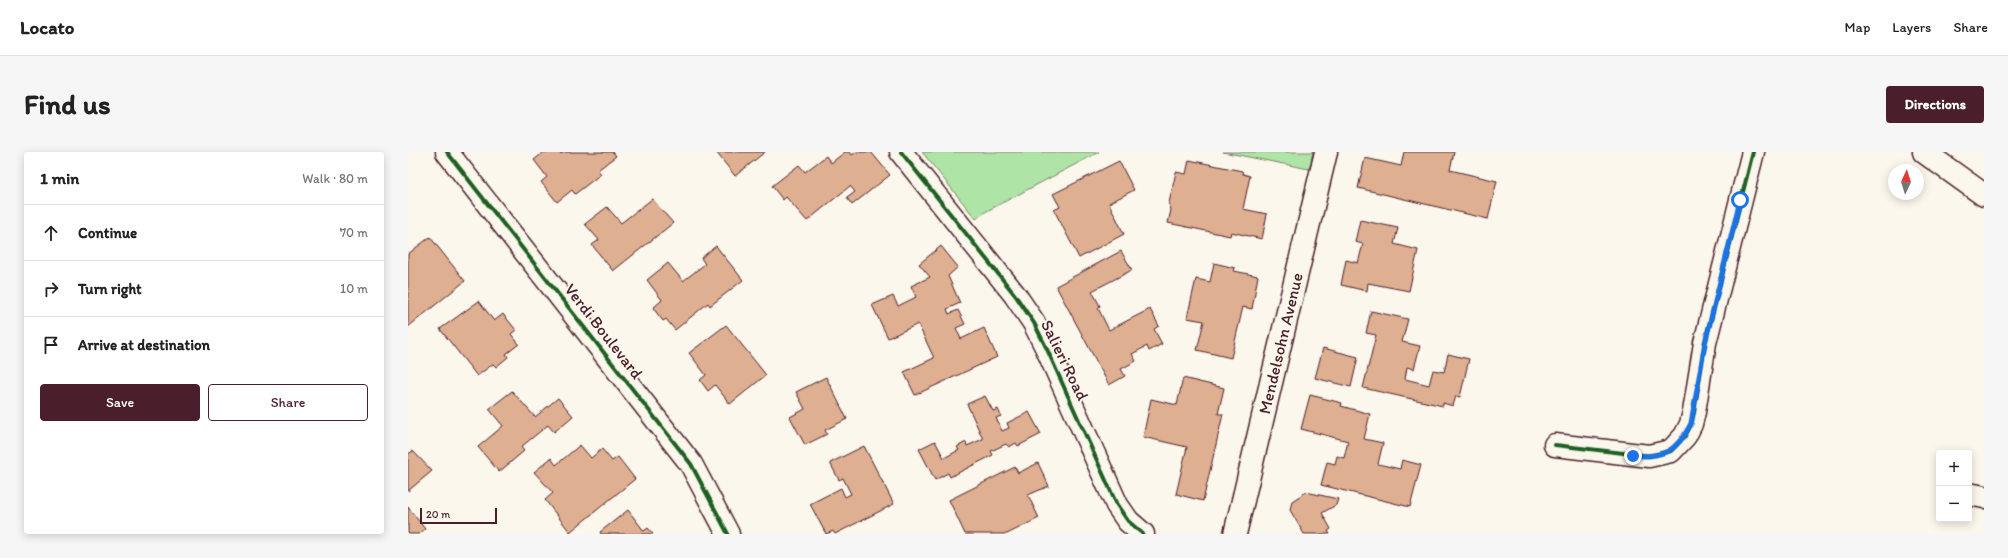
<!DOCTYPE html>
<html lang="en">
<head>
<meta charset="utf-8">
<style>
  body { margin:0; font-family:Itim,sans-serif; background:#f6f6f6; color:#222 }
  .controls { position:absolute; right:12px; bottom:12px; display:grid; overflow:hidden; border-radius:4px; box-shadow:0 2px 10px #0003 }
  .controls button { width:36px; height:36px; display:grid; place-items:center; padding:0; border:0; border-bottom:1px solid #e0e0e0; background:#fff; color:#222; font:20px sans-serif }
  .compass { position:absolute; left:1480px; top:12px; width:36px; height:36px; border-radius:50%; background:#fff; box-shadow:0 2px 10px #0003; rotate:4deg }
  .scale { position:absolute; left:12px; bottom:10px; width:77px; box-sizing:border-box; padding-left:4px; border:2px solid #4a1f2b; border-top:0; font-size:11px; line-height:14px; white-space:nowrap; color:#4a1f2b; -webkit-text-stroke:3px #fbf7ec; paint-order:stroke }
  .stop { position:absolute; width:12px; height:12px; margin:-9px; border:3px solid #1a73e8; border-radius:50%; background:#fff }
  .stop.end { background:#1a73e8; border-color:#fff; box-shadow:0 1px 4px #0008 }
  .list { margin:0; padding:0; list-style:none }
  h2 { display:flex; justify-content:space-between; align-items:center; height:52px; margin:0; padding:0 16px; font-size:17px }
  h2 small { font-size:13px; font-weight:400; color:#767676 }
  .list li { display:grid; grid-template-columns:26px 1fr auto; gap:12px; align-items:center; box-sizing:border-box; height:56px; padding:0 16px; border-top:1px solid #e0e0e0 }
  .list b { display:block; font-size:15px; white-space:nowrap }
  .list em { font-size:13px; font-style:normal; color:#767676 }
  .actions { display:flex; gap:8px; padding:12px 16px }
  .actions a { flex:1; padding:9px 0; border:1px solid #4a1f2b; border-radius:4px; text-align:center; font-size:14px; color:#4a1f2b }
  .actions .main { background:#4a1f2b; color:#fff }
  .icon { flex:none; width:22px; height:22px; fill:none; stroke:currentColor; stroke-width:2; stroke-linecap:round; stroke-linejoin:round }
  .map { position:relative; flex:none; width:1576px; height:382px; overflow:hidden; border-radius:4px }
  header { display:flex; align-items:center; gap:24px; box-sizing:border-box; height:56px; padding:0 20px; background:#fff; border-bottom:1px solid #e0e0e0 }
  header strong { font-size:19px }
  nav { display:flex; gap:22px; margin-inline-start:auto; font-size:14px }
  .intro { display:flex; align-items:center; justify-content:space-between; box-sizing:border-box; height:96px; padding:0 24px }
  h1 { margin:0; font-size:28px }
  .button { padding:10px 18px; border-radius:4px; background:#4a1f2b; color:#fff; font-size:14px; font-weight:700 }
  main { display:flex; gap:24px; padding:0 24px }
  aside { flex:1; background:#fff; border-radius:4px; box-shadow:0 2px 10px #0003 }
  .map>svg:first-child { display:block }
  .green { fill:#aee4a6; stroke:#7c8268 }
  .building { fill:#dfaf91; stroke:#4a1f2b }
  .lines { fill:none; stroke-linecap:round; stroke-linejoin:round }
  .minor-casing { stroke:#4a1f2b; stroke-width:25 }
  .minor { stroke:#fbf7ec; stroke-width:22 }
  .cycleway-casing { stroke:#fbf7ec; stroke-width:6 }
  .cycleway { stroke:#1b5e20; stroke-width:4 }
  .route { stroke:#1a73e8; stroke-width:5 }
  .labels { text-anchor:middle; stroke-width:4; stroke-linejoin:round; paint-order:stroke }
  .street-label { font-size:17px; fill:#4a1f2b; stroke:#fbf7ec }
</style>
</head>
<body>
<header>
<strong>Locato</strong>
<nav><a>Map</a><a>Layers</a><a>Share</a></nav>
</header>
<div class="intro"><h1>Find us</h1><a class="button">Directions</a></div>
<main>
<aside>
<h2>1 min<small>Walk · 80 m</small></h2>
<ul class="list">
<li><svg class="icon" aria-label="ahead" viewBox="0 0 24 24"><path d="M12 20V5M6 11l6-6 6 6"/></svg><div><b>Continue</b></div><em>70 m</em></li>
<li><svg class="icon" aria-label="right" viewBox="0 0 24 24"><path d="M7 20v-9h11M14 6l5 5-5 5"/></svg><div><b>Turn right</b></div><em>10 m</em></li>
<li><svg class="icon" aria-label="arrive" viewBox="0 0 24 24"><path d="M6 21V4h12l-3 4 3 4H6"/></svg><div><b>Arrive at destination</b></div></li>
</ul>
<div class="actions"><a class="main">Save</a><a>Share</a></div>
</aside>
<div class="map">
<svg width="1576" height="382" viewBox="0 0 1576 382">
  <rect width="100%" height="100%" fill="#fbf7ec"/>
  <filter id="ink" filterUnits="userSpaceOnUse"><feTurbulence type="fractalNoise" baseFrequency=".025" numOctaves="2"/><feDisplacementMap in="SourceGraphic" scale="8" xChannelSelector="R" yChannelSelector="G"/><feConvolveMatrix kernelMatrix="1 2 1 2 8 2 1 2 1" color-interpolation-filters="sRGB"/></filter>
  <g filter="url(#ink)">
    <g class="green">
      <polygon points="514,0 691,0 577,60 568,67"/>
      <polygon points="815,0 905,0 901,17"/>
    </g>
    <g class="building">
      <polygon points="136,0 152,0 153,2 156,0 205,0 208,4 190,18 193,22 167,42 164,38 149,50 133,30 139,25 126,8"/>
      <polygon points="308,0 357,0 327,24"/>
      <polygon points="437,0 442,0 444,3 448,0 463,0 482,23 444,53 439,46 447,40 442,34 399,69 378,45 375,48 364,34 391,13 397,20 418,4 423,11"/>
      <polygon points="996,0 1046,0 1042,18 1089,29 1080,67 950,36 957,6 993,14"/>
      <polygon points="781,8 834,19 835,22 842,24 835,57 859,62 854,87 823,80 822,84 760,71 763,58 761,51 768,20 778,22"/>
      <polygon points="711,9 726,38 701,51 716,82 671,106 646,58 652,55 645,42"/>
      <polygon points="244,47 265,71 205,119 184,93 191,88 177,72 199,55 213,71"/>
      <polygon points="952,68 990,76 986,92 1010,98 1001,139 960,131 959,139 933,133 938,108 950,111 955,92 947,90"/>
      <polygon points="22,85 57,129 0,175 0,102"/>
      <polygon points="308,94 335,128 302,154 300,151 267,178 258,167 255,169 245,156 254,148 239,128 260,111 275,129 297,112 293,106"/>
      <polygon points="533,94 550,115 540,124 552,151 539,157 541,162 550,158 557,172 548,176 553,187 576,176 589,205 507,243 496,220 526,206 510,172 480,186 464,153 485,144 490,154 508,145 503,134 522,125 511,112"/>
      <polygon points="713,99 724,118 684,139 692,154 690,156 701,178 742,157 751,174 746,177 754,192 741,199 739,194 724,202 728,209 713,217 717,224 701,233 648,134"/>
      <polygon points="806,111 827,116 826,119 850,124 844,157 835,155 823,206 789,198 796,169 779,166 788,127 802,130"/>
      <polygon points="71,149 86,169 95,162 108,178 103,182 111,192 98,202 100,205 88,215 85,212 69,224 32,177"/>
      <polygon points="963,159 1000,167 994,190 1012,194 1006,217 999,215 997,227 1021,233 1025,218 1036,220 1040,202 1061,207 1052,245 1048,244 1045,254 1035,251 1035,254 955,236 968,183 958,181"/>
      <polygon points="318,173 358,223 322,252 307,233 300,239 292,228 298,223 281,201"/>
      <polygon points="915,196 950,205 943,235 907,226"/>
      <polygon points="418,225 439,267 417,278 419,282 397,293 382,265 397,257 388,240"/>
      <polygon points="775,226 816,236 810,262 815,262 795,349 768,342 779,295 735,285 743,247 769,253"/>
      <polygon points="104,239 127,265 150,246 165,264 146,280 140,273 113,295 116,299 91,320 70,295 95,274 81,257"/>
      <polygon points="902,243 934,251 933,254 962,262 956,287 975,291 970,312 992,317 994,308 1013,313 1002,355 913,333 919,310 927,312 929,304 936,306 940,289 893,277"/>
      <polygon points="577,244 585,259 590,257 593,264 588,266 594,279 601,276 599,271 621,260 633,282 610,294 608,291 601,295 598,292 583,299 585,303 542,325 540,321 527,328 511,297 527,289 536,306 551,298 549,295 558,290 559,294 575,287 559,252"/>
      <polygon points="172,293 183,306 194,297 204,309 210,305 227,327 162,380 137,348 145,341 126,320 143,306 148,313"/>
      <polygon points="456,294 486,352 427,382 425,379 418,382 402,352 433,336 437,345 443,342 435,326 431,328 422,311"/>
      <polygon points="5,299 24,319 0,339 0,302"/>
      <polygon points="630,311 641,334 620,343 631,366 599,382 557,382 541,348 607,315 610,321"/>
      <polygon points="898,340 930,347 928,353 914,361 923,377 920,379 922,382 896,382 882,358 884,349"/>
      <polygon points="0,355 17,377 11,382 0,382"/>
      <polygon points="220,358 236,379 240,376 245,382 193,382 192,380"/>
    </g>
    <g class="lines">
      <defs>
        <g id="minor">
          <polyline points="39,0 283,312 320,382"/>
          <polyline points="493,0 607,143 626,171 638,195 709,353 720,369 735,382"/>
          <polyline points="1516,0 1576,43"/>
          <polyline points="1147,293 1241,304 1263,299 1277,284 1283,272 1286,260 1297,191 1345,0"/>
          <polyline points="1561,342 1576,345"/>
          <path id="s1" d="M827,382L918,0"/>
        </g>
      </defs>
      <use href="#minor" class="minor-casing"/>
      <use href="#minor" class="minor"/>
      <defs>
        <g id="cycleway">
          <polyline points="39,0 283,312 320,382"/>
          <polyline points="493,0 607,143 626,171 638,195 709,353 720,369 735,382"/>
          <polyline points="1147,293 1241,304 1263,299 1277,284 1283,272 1286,260 1297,191 1345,0"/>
        </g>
      </defs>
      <use href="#cycleway" class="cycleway-casing"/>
      <use href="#cycleway" class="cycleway"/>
    </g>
  </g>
  <g class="lines" filter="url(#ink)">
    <path class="route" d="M1225,304C1257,305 1268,300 1283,272L1297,191L1332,48"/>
  </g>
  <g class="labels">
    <g class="street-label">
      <text transform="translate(196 179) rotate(52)" y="6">Verdi Boulevard</text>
      <text dy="6" stroke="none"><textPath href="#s1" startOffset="196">Mendelsohn Avenue</textPath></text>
      <text transform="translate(657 208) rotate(64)" y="6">Salieri Road</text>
    </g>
  </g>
</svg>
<div class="controls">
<button>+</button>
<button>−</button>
</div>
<svg class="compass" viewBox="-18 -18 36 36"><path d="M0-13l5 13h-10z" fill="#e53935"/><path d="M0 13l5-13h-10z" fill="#767676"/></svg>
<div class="scale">20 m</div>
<div class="stop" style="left:1332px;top:48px"></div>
<div class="stop end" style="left:1225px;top:304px"></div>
</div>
</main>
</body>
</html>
